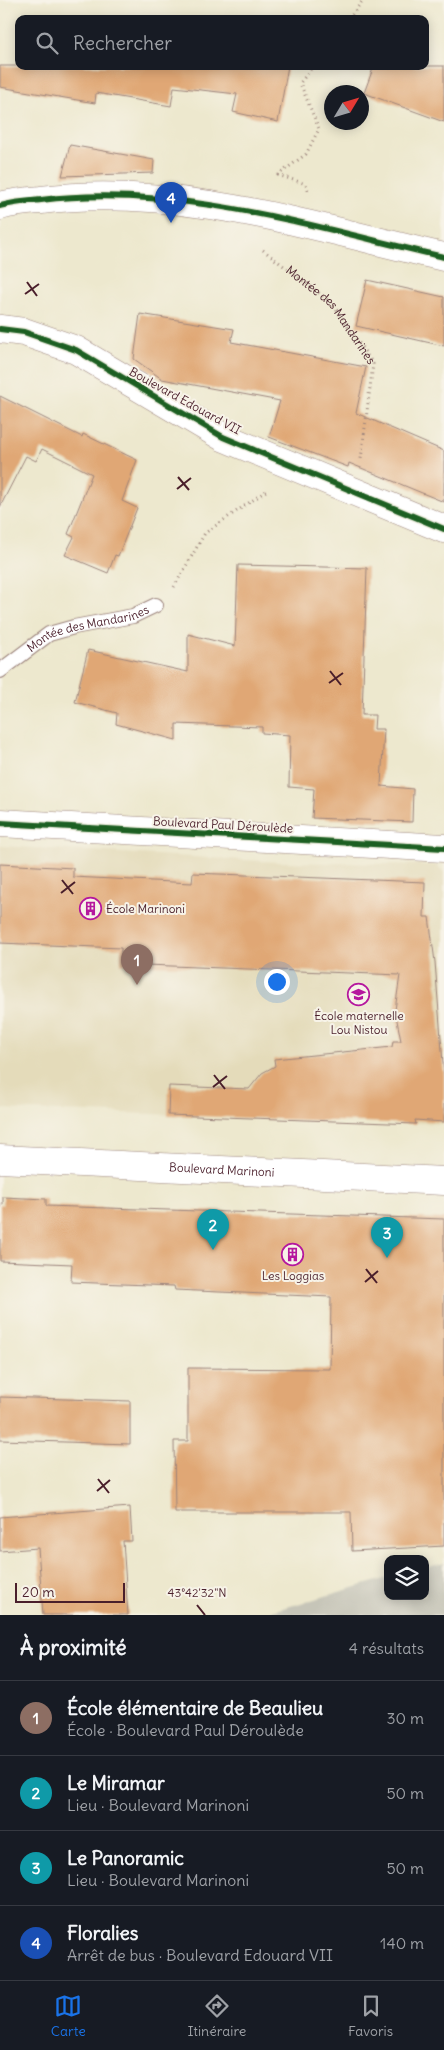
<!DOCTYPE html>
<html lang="fr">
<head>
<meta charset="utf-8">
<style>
  body { margin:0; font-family:Delius,sans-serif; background:#20242c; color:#f1f3f6 }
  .controls { position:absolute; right:15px; bottom:15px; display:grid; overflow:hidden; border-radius:10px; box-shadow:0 2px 12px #0003 }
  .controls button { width:45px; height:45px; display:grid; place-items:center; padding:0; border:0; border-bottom:1px solid #363941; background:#171b24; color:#f1f3f6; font:25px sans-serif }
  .compass { position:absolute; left:324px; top:85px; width:45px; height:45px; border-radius:50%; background:#171b24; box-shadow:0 2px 12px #0003; rotate:52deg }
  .scale { position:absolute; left:15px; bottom:12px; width:110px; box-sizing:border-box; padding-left:5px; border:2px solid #4a1f2b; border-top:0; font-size:14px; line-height:18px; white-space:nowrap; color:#4a1f2b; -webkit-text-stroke:4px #f7f3e8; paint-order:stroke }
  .you { position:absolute; left:276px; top:981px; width:18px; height:18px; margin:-12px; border:4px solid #fff; border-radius:50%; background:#1a73e8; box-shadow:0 0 0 8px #1a73e833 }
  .badge { display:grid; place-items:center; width:32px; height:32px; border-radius:50%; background:#1a73e8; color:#fff; font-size:16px; font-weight:700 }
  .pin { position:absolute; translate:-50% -41px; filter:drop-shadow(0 1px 2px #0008) }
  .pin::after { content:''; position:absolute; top:26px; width:18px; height:15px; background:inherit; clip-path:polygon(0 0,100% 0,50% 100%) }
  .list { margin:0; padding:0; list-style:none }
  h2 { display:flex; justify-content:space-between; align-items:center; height:65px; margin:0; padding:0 20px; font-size:21px }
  h2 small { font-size:16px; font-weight:400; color:#9ea1a6 }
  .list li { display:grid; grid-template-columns:32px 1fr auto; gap:15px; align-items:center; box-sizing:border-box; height:75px; padding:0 20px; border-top:1px solid #363941 }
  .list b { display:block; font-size:19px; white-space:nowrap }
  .list p { margin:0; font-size:16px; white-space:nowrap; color:#9ea1a6 }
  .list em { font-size:16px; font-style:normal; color:#9ea1a6 }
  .icon { flex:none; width:28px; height:28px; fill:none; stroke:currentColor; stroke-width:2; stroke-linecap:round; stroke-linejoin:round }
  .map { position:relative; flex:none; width:444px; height:1615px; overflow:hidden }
  .search { position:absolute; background:#171b24; box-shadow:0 2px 12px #0003; left:15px; right:15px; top:15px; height:55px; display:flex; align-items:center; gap:12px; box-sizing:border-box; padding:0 18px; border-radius:10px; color:#9ea1a6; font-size:19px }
  .sheet { height:365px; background:#171b24 }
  nav { display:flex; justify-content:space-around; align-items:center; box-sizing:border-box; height:70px; border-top:1px solid #363941; background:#171b24; font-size:14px; color:#9ea1a6 }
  nav a { display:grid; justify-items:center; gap:2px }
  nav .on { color:#1a73e8 }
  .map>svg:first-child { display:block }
  .built { fill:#e4dbba }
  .industrial { fill:#c6c5b8 }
  .building { fill:#e0a774 }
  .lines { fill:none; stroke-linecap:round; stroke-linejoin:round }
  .service-casing { stroke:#9c847c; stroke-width:16 }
  .minor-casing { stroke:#9c847c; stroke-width:29 }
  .tertiary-casing { stroke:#9c847c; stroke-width:29 }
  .path { stroke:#9c847c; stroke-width:3; stroke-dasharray:1 4; stroke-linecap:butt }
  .service { stroke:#fff; stroke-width:14 }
  .minor { stroke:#fff; stroke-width:28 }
  .tertiary { stroke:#fff; stroke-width:28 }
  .cycleway-casing { stroke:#f7f3e8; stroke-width:9 }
  .cycleway { stroke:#1b5e20; stroke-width:6 }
  .ticks { fill:none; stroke:#4a1f2b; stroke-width:2 }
  .labels { text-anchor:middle; stroke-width:4; stroke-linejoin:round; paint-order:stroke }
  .street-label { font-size:12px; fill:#4a1f2b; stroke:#f7f3e8 }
  .poi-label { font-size:12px; fill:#4a1f2b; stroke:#f7f3e8 }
  .ticks-label { font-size:12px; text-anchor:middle; fill:#4a1f2b; stroke:#f7f3e8; stroke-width:4; stroke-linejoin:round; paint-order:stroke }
</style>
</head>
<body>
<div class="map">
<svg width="444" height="1615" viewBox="0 0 444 1615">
  <rect width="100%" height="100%" fill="#f7f3e8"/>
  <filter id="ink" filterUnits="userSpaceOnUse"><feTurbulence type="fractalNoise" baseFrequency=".02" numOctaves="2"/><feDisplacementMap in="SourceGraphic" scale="10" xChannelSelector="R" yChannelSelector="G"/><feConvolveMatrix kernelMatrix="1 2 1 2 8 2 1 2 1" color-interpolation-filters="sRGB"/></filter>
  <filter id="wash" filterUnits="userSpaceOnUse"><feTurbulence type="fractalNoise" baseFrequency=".0096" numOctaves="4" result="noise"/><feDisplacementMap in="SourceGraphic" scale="20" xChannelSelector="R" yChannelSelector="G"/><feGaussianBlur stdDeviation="1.12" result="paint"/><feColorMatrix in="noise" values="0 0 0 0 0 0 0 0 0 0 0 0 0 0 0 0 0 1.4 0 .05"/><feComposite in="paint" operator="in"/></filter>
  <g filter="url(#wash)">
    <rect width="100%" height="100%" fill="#ede8ce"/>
    <polygon class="built" points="0,846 279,862 435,865 444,872 444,1124 0,1109"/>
    <polygon class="industrial" points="444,1563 444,1615 259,1615 388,1578 388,1596 425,1596 425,1568"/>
    <g id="blocks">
      <g class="building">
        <polygon points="0,66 288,66 278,122 233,112 237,94 174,87 171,106 96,93 95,103 0,87"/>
        <polygon points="374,66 444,66 444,122 364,93"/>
        <polygon points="70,145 154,160 153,173 62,176"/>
        <polygon points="367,280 444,297 444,346 356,326"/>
        <polygon points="140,314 234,329 231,342 366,367 356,413 444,451 444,502 349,463 348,467 269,437 280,401 162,379 134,359"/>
        <polygon points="0,396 82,437 83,434 137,460 122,501 137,508 118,556 115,555 108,573 65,555 74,537 68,534 92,474 42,449 36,461 26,456 0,507"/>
        <polygon points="238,565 367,568 362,715 375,715 374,729 384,729 381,786 413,789 412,822 312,818 314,789 289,787 290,735 262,733 262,727 176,724 176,740 116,724 117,713 75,702 88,650 188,672 188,634 235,646"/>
        <polygon points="0,864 73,868 73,877 192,883 193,873 425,882 424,917 429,917 435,962 444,1076 444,1122 415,1120 416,1124 168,1115 169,1086 249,1089 262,1073 275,1066 274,1059 392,1047 393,1041 401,1041 395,1010 400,975 121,964 121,948 0,943"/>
        <polygon points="3,1197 46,1199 46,1206 444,1219 444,1546 352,1551 351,1512 175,1512 174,1441 188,1441 188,1368 330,1369 331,1297 175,1290 174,1286 71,1282 72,1264 0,1261 0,1204 3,1205"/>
        <polygon points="0,1397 130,1401 130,1444 0,1440"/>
        <polygon points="130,1507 132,1541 123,1541 128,1615 43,1615 38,1548 0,1551 0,1517"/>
      </g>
    </g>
  </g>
  <g filter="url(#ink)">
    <use href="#blocks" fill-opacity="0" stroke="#9c847c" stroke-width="1"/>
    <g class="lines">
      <defs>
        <g id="service">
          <path id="s2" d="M0,671L49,634L74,627L133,616L156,605"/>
        </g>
        <g id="minor">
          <path id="s3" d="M0,1159L444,1181"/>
        </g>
        <g id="tertiary">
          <path d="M0,206C13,202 28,201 41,200C177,183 313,227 444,257"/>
          <polyline points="0,329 24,332 76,350 223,437 444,529"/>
          <polyline points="0,823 444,848"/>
        </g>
      </defs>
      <use href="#service" class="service-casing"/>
      <use href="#minor" class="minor-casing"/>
      <use href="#tertiary" class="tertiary-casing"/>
      <g class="path">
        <polyline points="349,19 363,0"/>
        <polyline points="308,190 306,184 278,175 306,154 319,129 300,83 313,66"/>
        <path id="s1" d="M263,250L332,303L373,364L361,459"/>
        <polyline points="174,587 205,533 266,491"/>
      </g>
      <use href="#service" class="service"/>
      <use href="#minor" class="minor"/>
      <use href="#tertiary" class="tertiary"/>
      <defs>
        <g id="cycleway">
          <path d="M0,206C13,202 28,201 41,200C177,183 313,227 444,257"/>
          <polyline points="0,329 24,332 76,350 223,437 444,529"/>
          <polyline points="0,823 444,848"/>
        </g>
      </defs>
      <use href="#cycleway" class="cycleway-casing"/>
      <use href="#cycleway" class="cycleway"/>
    </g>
  </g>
  <path class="ticks" d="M27,282L37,296M25,294L39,284M178,477L189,490M177,489L191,478M330,671L341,685M329,683L343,673M62,880L73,894M61,893L75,882M214,1075L225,1089M213,1087L227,1076M366,1269L377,1283M365,1282L378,1271M98,1479L109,1493M97,1491L110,1480M197,1605L205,1615"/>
  <defs>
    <symbol id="building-ring" viewBox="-11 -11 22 22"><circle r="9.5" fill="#f7f3e8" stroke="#b5179e" stroke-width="1.5"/><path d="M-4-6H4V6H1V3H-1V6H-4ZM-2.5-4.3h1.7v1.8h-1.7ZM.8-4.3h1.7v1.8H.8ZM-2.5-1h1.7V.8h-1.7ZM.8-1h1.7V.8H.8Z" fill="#b5179e"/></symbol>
    <symbol id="school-ring" viewBox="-11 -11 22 22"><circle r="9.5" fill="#f7f3e8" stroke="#b5179e" stroke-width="1.5"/><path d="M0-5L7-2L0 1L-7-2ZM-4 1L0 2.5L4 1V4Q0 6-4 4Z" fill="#b5179e"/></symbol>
  </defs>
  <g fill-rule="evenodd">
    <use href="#building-ring" x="78" y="896" width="25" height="25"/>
    <use href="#school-ring" x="346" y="982" width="25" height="25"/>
    <use href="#building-ring" x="280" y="1242" width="25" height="25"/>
  </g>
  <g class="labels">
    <g class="street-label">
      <text dy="4" stroke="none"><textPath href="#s1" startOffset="95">Montée des Mandarines</textPath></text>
      <text transform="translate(185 401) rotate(29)" y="4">Boulevard Edouard VII</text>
      <text dy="4" stroke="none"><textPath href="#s2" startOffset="100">Montée des Mandarines</textPath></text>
      <text transform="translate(223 825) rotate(3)" y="4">Boulevard Paul Déroulède</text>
      <text dy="4" stroke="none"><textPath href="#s3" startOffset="222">Boulevard Marinoni</textPath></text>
    </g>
    <g class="poi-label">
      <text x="106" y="913" text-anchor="start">École Marinoni</text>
      <text x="359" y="1020">École maternelle<tspan x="359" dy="14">Lou Nistou</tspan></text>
      <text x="293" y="1280">Les Loggias</text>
    </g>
  </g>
  <g class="ticks-label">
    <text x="197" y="1597">43°42'32"N</text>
  </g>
</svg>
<div class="controls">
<button><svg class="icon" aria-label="layers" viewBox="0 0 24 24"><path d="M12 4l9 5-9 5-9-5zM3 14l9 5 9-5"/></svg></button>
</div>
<svg class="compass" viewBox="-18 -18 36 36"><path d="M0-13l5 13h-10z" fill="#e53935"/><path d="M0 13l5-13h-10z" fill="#9ea1a6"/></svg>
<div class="scale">20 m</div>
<div class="you"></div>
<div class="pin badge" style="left:137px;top:985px;background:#8d6e63">1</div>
<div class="pin badge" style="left:213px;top:1250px;background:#0f9aa8">2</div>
<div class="pin badge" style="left:387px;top:1258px;background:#0f9aa8">3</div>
<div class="pin badge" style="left:171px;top:223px;background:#1a4fb4">4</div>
<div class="search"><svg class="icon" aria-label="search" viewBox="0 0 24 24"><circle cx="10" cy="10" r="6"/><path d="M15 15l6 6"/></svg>Rechercher</div>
</div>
<section class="sheet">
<h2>À proximité<small>4 résultats</small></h2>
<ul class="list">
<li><span class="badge" style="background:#8d6e63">1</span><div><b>École élémentaire de Beaulieu</b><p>École · Boulevard Paul Déroulède</p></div><em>30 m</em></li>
<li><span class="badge" style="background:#0f9aa8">2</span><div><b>Le Miramar</b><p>Lieu · Boulevard Marinoni</p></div><em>50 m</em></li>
<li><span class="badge" style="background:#0f9aa8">3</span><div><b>Le Panoramic</b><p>Lieu · Boulevard Marinoni</p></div><em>50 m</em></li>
<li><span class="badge" style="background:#1a4fb4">4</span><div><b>Floralies</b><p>Arrêt de bus · Boulevard Edouard VII</p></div><em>140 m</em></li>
</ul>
</section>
<nav>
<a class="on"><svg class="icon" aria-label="map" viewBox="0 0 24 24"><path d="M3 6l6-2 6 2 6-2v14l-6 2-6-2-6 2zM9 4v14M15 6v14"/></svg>Carte</a>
<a><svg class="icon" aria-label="directions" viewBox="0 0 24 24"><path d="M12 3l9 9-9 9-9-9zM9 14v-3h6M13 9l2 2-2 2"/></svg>Itinéraire</a>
<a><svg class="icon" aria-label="saved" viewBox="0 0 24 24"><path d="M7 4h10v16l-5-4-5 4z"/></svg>Favoris</a>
</nav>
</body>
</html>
